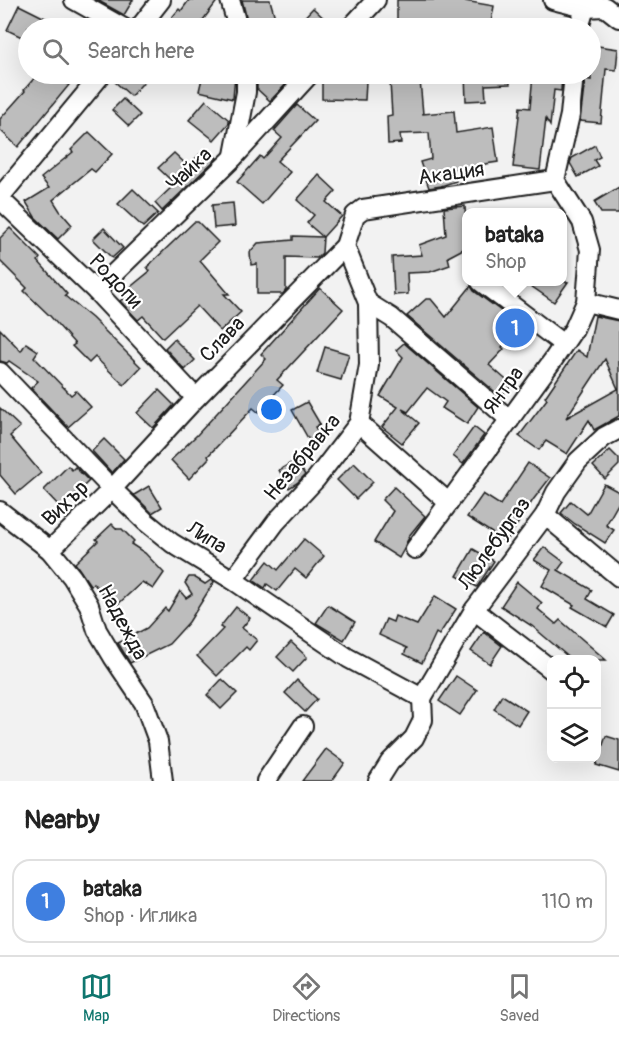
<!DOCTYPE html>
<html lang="en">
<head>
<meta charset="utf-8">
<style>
  body { margin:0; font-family:Pangolin,sans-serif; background:#f2f2f2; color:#222 }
  .controls { position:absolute; right:18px; bottom:18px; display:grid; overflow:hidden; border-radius:12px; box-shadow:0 6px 24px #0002 }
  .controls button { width:54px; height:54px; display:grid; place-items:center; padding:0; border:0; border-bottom:2px solid #e0e0e0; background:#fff; color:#222; font:30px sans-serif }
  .you { position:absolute; left:272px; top:410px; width:21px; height:21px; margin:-15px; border:4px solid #fff; border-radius:50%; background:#1a73e8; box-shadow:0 0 0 9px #1a73e833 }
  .badge { display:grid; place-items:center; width:39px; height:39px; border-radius:50%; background:#0f766e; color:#fff; font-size:20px; font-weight:700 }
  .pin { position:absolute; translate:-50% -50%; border:3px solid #fff; box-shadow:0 2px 6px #0006 }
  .popup { position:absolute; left:462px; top:208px; width:105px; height:78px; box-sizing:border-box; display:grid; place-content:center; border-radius:12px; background:#fff; filter:drop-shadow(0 2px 4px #0005); font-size:20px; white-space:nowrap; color:#767676 }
  .popup b { font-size:22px; color:#222 }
  .popup::after { content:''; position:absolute; left:50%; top:100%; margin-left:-12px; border:12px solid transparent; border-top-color:#fff }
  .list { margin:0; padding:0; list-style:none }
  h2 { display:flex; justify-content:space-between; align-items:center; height:78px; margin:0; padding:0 24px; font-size:26px }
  h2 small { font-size:20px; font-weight:400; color:#767676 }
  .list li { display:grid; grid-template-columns:39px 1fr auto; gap:18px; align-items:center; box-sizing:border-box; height:84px; margin:0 12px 12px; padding:0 12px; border:2px solid #e0e0e0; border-radius:18px }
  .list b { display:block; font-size:22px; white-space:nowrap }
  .list p { margin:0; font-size:20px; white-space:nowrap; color:#767676 }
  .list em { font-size:20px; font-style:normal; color:#767676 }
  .icon { flex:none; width:33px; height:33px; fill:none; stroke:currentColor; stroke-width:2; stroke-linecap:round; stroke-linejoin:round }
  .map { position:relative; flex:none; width:619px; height:781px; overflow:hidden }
  .search { position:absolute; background:#fff; box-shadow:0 6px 24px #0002; left:18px; right:18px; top:18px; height:66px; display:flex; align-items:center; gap:15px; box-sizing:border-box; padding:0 21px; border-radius:33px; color:#767676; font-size:22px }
  .sheet { height:174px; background:#fff }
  nav { display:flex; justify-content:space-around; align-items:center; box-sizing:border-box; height:84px; border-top:2px solid #e0e0e0; background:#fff; font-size:16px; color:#767676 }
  nav a { display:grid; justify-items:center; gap:3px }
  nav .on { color:#0f766e }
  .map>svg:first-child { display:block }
  .building { fill:#bdbdbd; stroke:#1c1c1c; stroke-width:1.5; fill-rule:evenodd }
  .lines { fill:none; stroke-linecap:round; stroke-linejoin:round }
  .minor-casing { stroke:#1c1c1c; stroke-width:22 }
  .minor { stroke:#fff; stroke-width:18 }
  .labels { text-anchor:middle; stroke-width:4.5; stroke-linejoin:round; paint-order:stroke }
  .street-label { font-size:21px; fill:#1c1c1c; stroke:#fff }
</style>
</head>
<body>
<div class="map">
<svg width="619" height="781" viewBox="0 0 619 781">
  <rect width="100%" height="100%" fill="#f2f2f2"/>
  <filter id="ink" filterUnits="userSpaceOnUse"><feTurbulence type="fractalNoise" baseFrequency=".0167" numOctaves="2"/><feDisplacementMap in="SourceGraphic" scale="12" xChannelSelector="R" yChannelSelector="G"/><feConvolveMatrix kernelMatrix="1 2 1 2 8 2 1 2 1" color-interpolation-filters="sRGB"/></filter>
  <g filter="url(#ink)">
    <g class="building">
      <polygon points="97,0 133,0 124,15"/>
      <polygon points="189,0 218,0 197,28 163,28 179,9 181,11"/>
      <polygon points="242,0 270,0 278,28 249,28"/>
      <polygon points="397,0 459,0 494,6 490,28 458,28 434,23 434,26 397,22"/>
      <polygon points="19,5 65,28 28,28 28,40 7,30"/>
      <polygon points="313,8 328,22 322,28 294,28"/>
      <polygon points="591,45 618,49 616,70 606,69 601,123 580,121 585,79 591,80"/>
      <polygon points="38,74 54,74 69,85 18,147 0,130 0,119 25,91 24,90"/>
      <polygon points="122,74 151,74 131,96 115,82"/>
      <polygon points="203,74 235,74 233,99 199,91"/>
      <polygon points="257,74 283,74 290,80 270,101 257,89"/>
      <polygon points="465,74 510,74 510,84 485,85 486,100 466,101"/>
      <polygon points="533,74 562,74 561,91 554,90 550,126 546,119 540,170 513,167 520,107 530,108"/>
      <polygon points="420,80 423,114 454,111 456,133 493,127 498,162 452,169 456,181 441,186 429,188 420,162 431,159 429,133 400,134 401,143 388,144 387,116 392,115 390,82"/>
      <polygon points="322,81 366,81 365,100 322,99"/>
      <polygon points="123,99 140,115 129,126 112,110"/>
      <polygon points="206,100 229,120 229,123 214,140 189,120"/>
      <polygon points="297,105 315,121 277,161 290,172 262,204 237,182 260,156 263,159 282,138 274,131"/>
      <polygon points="89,132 112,154 95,172 91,169 53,200 60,211 72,225 58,239 35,217 26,202 49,188 41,178 73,152 71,150"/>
      <polygon points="595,145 600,157 594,160 598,166 578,177 570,163 572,158"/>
      <polygon points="206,148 217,158 162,211 155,203 175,184 158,168 174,153 188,166"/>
      <polygon points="319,175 336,191 326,202 342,216 323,237 307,223 314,215 297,200"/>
      <polygon points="619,187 619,213 601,213 594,202"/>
      <polygon points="133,189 158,213 143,227 118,204"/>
      <polygon points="233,203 235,226 214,228 212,205"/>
      <polygon points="465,206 467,247 448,257 450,265 430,272 407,273 408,294 394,295 392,257 422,255 419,245 446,235 444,208"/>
      <polygon points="194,222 198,222 218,242 200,260 229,294 224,294 241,312 220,331 197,306 163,338 143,316 138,320 120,301 131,292 128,289 150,271 147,267"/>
      <polygon points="10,228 40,258 38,261 67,294 65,296 92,318 141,367 124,385 95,357 89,363 72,346 75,344 50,316 24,291 27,288 0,261 0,238"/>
      <polygon points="104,228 123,248 112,258 93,239"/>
      <polygon points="293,236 323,237 322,253 317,258 286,257 286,290 283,294 257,294 257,264 251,265 250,252 258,243 293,240"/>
      <polygon points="503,282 568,282 554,302 525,282 515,294 502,283"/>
      <polygon points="471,286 474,291 520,325 502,347 504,349 489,365 512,385 501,397 407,316 426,299 431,299 446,317"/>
      <polygon points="320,288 343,309 277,380 283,385 258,412 253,408 208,456 209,458 189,479 171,460 197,435 266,359 261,354"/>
      <path d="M595,316L619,321V416L594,430L589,420L567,454L546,441L539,450L519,436L547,399L545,397L577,350L587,357ZM605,359L618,389L566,418Z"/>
      <polygon points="0,329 21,351 26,343 38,351 34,357 71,395 76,391 91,407 68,427 31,388 38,381 9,361 7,363 0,361"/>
      <polygon points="174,339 195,360 185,370 165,348"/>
      <polygon points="404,343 478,407 467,424 442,408 446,402 427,388 408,412 402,409 419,423 402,443 382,427 398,407 380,396 403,357 396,350"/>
      <polygon points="325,347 349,354 341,380 317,373"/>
      <polygon points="159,390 174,405 153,428 137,413"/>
      <polygon points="307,402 320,424 315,427 319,434 309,440 292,410"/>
      <polygon points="0,408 20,427 10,436 41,473 16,494 0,475"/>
      <polygon points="474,427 484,435 463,464 453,456"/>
      <polygon points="104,439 124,459 112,473 92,451"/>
      <polygon points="610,450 619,459 619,465 605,479 593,466"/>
      <polygon points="296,460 305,475 297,483 289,488 279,470"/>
      <polygon points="354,463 373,482 356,499 337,480"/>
      <polygon points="528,463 550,478 533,500 506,542 467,517 483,494 500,505"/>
      <polygon points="68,466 72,470 75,467 89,481 61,508 44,490"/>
      <polygon points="604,484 619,492 619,502 606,525 614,530 605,543 575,524 561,513 571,501 587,514"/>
      <polygon points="149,486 162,507 152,513 134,495"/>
      <polygon points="394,487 425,516 408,537 409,538 406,543 404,549 399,558 374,542 393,511 382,500"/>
      <polygon points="112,524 117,529 122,529 134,541 131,544 145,553 164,573 153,589 142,582 115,607 93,583 91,586 90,585 75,563 98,541 96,539"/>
      <polygon points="304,539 324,556 306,578 295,569 277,591 267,584 265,588 253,580 268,561 278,570"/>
      <polygon points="544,547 564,562 558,570 592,590 587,599 614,615 607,627 572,607 574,605 542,586 551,570 534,560"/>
      <polygon points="473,549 494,561 477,587 457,576"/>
      <polygon points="189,577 194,577 205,584 211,580 214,582 189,622 169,644 130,663 118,643 147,628 165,608 168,611 180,591 186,598 192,594 185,583"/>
      <polygon points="517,582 542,603 538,609 556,624 560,620 606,660 572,660 532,626 501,606"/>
      <polygon points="435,596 456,609 439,635 436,633 422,663 404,654 407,648 379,635 386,619 393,622 395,616 417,625"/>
      <polygon points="328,605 355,622 344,640 316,623"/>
      <polygon points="236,607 250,618 242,628 257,640 249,650 246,647 217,676 197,656 223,629 220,627"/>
      <polygon points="484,632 502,646 490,664 471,651"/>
      <polygon points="291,642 307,657 293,672 277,657"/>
      <polygon points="456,676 477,690 460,715 439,701"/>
      <polygon points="222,679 237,693 221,709 207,695"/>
      <polygon points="297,680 317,699 305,712 285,693"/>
      <polygon points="502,695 527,711 518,725 494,709"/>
      <polygon points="606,736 619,740 619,772 596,765"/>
      <polygon points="326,749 345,763 332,781 302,781"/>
    </g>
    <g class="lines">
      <defs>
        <g id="minor">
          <polyline points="74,0 124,28"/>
          <polyline points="230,0 238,28"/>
          <polyline points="553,0 585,8 605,7 619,18"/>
          <polyline points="139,28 161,0"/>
          <polyline points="350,28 376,0"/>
          <polyline points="579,28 585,8 593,0"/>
          <polyline points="234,155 246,92 246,74"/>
          <polyline points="0,197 102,74"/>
          <polyline points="0,199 96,291 196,398"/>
          <polyline points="481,282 563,344"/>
          <polyline points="96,291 234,157 310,74"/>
          <polyline points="586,302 619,310"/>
          <polyline points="368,303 392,318 510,420"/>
          <polyline points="0,372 112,489 146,522 172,543 233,580 348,658 422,698"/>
          <polyline points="359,423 449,503"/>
          <polyline points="0,511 50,550 72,577 89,605 97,630 113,657 144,703 158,741 163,781"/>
          <polyline points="545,515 619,577"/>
          <polyline points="415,549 553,360 574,329 586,302 590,250 582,222 555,180 570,115 574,74"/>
          <polyline points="50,550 112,489 196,398 345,246 355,215 363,209 555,180"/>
          <polyline points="233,580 276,522 316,479 359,423 369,365 368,303 345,246"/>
          <polyline points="474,610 552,670"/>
          <polyline points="422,698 474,610 545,515 556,492 578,461 604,437 619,429"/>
          <polyline points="266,781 303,726"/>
          <polyline points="378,781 390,762 414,738 423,720 422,698"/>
        </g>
      </defs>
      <use href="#minor" class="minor-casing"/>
      <use href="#minor" class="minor"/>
    </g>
  </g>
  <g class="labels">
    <g class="street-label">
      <text transform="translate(189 169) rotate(-44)" y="7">Чайка</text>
      <text transform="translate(451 173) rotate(-8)" y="7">Акация</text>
      <text transform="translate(116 281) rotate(46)" y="7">Родопи</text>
      <text transform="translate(222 339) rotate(-46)" y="7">Слава</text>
      <text transform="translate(503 390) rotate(-54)" y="7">Янтра</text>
      <text transform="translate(302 457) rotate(-50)" y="7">Незабравка</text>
      <text transform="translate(65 503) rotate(-44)" y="7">Вихър</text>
      <text transform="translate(207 537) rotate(32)" y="7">Липа</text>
      <text transform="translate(494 543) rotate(-54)" y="7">Люлебургаз</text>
      <text transform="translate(123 622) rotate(62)" y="7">Надежда</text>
    </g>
  </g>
</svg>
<div class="controls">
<button><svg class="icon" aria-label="locate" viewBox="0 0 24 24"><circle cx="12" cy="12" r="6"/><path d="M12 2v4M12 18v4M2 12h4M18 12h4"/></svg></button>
<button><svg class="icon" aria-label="layers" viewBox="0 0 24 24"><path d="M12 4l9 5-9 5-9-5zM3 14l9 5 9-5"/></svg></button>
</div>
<div class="you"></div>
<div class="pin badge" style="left:515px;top:328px;background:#3f7fe0">1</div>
<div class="popup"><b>bataka</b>Shop</div>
<div class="search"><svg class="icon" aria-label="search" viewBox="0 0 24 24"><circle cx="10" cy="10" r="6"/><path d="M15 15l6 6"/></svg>Search here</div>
</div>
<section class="sheet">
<h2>Nearby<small></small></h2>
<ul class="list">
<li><span class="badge" style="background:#3f7fe0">1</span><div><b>bataka</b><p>Shop · Иглика</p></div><em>110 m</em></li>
</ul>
</section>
<nav>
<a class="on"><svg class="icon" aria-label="map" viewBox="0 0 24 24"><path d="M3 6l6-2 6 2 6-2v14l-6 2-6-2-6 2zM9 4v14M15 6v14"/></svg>Map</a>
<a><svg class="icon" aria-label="directions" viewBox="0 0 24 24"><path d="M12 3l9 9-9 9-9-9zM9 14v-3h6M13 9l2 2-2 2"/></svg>Directions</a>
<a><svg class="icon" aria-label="saved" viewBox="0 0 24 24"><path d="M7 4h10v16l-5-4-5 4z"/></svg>Saved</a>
</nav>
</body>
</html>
